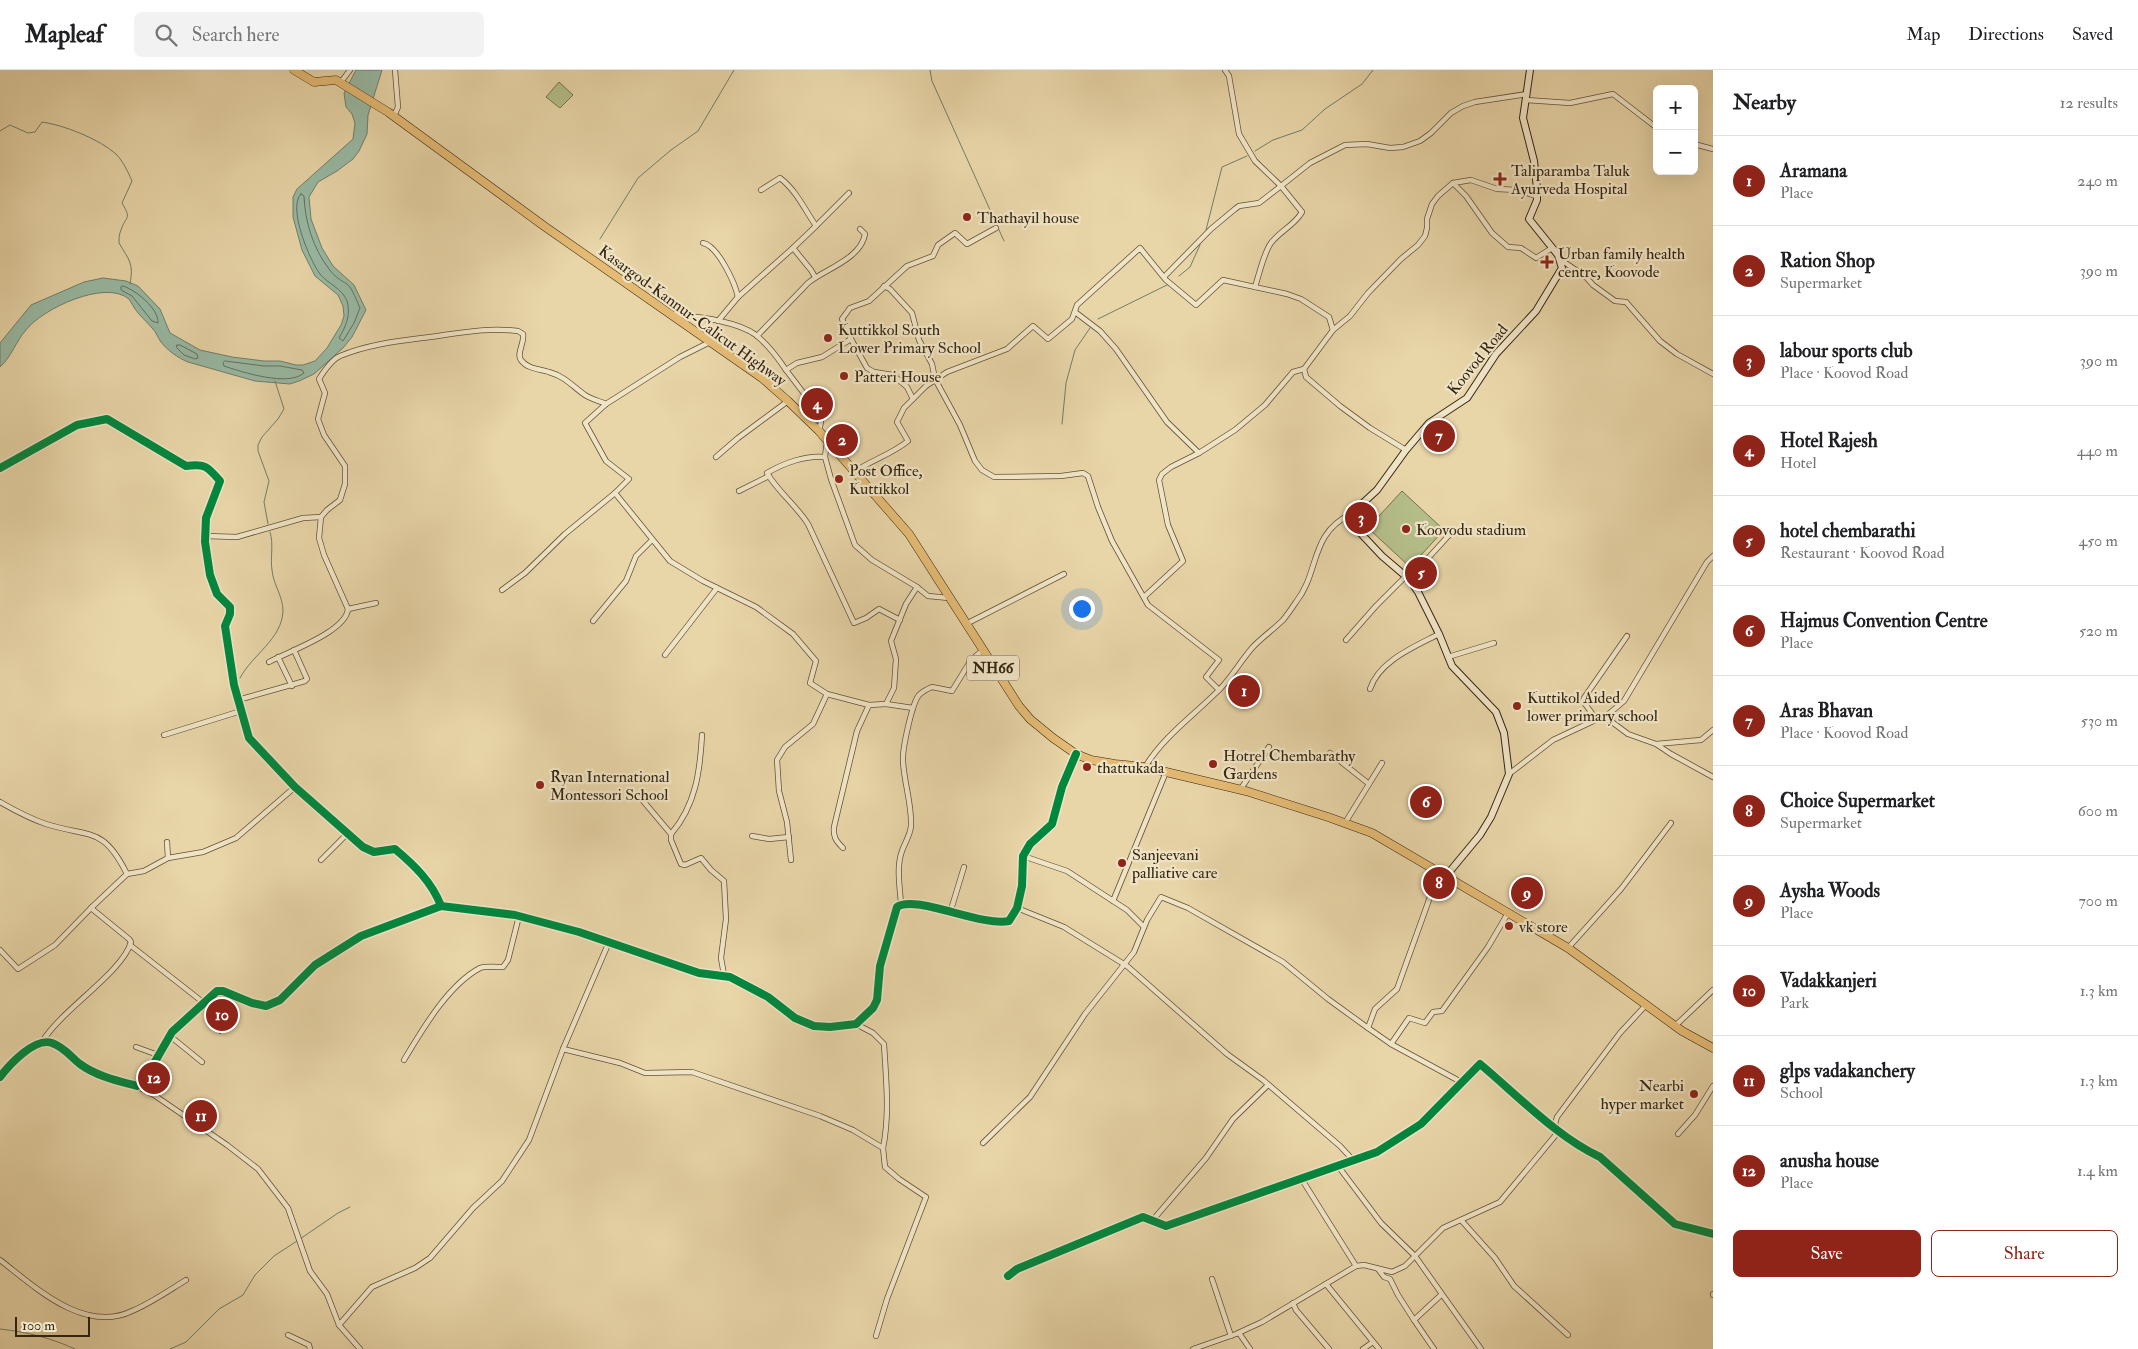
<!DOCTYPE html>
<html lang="en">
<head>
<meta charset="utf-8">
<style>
  body { margin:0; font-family:"IM FELL Double Pica",serif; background:#f2f2f2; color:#202124 }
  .controls { position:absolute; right:15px; top:15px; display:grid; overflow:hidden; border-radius:8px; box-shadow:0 5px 20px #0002 }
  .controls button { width:45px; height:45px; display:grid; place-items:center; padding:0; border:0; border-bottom:1px solid #e0e0e0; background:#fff; color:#202124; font:25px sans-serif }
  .scale { position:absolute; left:15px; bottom:12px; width:75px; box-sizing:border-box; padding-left:5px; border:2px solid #342613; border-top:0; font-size:14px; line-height:18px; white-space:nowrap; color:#342613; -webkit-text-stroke:4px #f0e4c6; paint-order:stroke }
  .you { position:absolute; left:1081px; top:538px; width:18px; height:18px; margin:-12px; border:4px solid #fff; border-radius:50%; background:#1a73e8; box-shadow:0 0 0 8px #1a73e833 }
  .badge { display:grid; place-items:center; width:32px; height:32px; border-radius:50%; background:#8f2418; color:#fff; font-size:16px; font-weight:700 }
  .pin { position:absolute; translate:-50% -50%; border:2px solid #fff; box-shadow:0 1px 5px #0006 }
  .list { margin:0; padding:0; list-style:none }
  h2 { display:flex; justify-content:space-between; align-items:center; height:65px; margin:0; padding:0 20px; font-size:21px }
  h2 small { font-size:16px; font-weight:400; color:#757577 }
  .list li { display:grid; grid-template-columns:32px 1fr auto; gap:15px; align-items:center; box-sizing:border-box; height:90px; padding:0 20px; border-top:1px solid #e0e0e0 }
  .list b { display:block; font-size:19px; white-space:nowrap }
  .list p { margin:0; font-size:16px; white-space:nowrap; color:#757577 }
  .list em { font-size:16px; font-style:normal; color:#757577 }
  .actions { display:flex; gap:10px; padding:15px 20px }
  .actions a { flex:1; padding:11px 0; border:1px solid #8f2418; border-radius:8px; text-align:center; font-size:18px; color:#8f2418 }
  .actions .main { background:#8f2418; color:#fff }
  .icon { flex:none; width:28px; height:28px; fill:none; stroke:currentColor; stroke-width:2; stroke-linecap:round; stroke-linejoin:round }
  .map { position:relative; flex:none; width:1713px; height:1279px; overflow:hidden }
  header { display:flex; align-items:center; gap:30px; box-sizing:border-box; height:70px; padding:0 25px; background:#fff; border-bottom:1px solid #e0e0e0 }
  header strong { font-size:24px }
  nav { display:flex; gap:28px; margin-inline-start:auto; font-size:18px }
  .search { width:350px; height:45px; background:#f2f2f2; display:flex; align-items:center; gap:12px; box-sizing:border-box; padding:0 18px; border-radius:8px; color:#757577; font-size:19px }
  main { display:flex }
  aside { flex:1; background:#fff }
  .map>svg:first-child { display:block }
  .green { fill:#b4be89; stroke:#74724e }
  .water { fill:#98b9a4; stroke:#707e6a }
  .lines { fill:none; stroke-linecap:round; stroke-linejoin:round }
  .shore { stroke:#66705c; stroke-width:1 }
  .stream { stroke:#707e6a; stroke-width:1 }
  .minor-casing { stroke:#615238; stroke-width:6 }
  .secondary-casing { stroke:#342613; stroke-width:8 }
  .trunk-casing { stroke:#342613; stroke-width:9 }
  .minor { stroke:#f0e4c6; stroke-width:4.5 }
  .secondary { stroke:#f0e4c6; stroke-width:6 }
  .trunk { stroke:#e4ba74; stroke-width:8 }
  .cycleway-casing { stroke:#f0e4c6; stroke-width:11 }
  .cycleway { stroke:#00873e; stroke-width:8 }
  .poi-dot { fill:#8f2418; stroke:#f0e4c6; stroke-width:2 }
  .labels { text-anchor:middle; stroke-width:4.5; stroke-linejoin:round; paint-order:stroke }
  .shield { fill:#f0e4c6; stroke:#6c5f49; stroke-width:1 }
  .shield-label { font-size:15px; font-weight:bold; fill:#342613 }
  .poi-label { font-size:16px; fill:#342613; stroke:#f0e4c6; text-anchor:start }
  .street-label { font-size:16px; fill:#342613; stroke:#f0e4c6 }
</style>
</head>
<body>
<header>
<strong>Mapleaf</strong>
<div class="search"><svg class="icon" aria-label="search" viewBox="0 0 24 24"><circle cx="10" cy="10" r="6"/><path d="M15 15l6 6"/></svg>Search here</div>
<nav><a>Map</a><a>Directions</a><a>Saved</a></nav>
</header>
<main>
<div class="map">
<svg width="1713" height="1279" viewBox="0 0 1713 1279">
  <rect width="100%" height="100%" fill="#e8d5a8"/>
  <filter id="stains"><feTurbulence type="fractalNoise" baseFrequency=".004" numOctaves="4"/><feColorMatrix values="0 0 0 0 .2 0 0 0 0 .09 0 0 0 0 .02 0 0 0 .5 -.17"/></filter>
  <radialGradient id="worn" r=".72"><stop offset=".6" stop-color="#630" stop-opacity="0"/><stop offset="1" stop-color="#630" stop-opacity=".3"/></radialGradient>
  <g class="green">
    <polygon points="559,12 573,25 560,38 546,27"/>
    <polygon points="1402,421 1444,460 1410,497 1368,458"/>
    <polygon points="221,931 238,940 220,964 205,949"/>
  </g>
  <path class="water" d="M356,0H382L368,45L367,64L359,81L353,89L337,101L318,112L309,127L311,149L322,178L333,196L354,215L366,240L352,267L343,278L314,304L299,311L290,314L255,311L188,292C178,288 167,280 161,272C158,268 156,262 153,259C147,252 140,246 135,239C133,236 131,232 129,229C105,209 42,239 26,260C16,271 12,286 0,297V273L31,235L84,212L103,208L126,211L138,216L160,239L170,263L200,280L232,287L264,291H280L296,295H303L315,291L327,278L341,255L344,246L343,236L338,225L315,206L302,180L293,147V127L297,119L353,69L355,53L352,44L346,37L344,23Z"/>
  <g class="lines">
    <g class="shore">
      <path d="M301,124L304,126C305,152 313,178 329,199C334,206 340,210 347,214C353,219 357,232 360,238L354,253L343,271L339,268C346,256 351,245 347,231C342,218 328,214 320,204C310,191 287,137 301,124Z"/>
      <path d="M123,216C136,220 159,239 158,253L152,251L132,226L121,220V217Z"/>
      <polygon points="177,275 180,275 197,284 198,288 195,289 184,285 177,278"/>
      <path d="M225,291L264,296H280L302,300L304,303C288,317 242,302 224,296L223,293Z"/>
    </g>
    <g class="stream">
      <polyline points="930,0 932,11 1004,171"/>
      <path d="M0,61L10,55L28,63L35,62L42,52C64,55 99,69 116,84C123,91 128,102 132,111L122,133C132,150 126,145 121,160C119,164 119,169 119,173C129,190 134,193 130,214"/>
      <polyline points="1255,81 1273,70 1302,60 1325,39 1362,14 1373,0"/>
      <polyline points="1206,160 1222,97 1247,86"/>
      <polyline points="600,169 638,108 671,80 698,61 734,0"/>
      <polyline points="1179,206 1190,197 1200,175"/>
      <polyline points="1098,249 1169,214"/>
      <polyline points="1062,354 1066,313 1075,280 1090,258"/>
      <polyline points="268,454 264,432 269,411 258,381 258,375 262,367 278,349 284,339 275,311"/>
      <path d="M240,608C252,585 282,569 283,541C283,526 273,514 272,500C270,487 274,475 270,462"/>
      <polyline points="300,1169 338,1143 350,1137"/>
      <path d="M0,1259C27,1262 51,1268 75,1279"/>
      <polyline points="170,1279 186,1272 219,1239 243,1225 255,1205 274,1186 297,1171"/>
    </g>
    <defs>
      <g id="minor">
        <polyline points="1225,0 1229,6 1239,64 1255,91 1281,116 1310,93 1345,75 1367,74 1390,78 1403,77 1420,71 1431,63 1451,43 1463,36 1475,32 1527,24"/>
        <polyline points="341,12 350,0"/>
        <polyline points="1526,30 1570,33 1613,24 1657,58"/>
        <polyline points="394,46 398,37 395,0"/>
        <polyline points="1694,74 1713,79"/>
        <polyline points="1453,113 1471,110 1497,119 1518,120 1536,126"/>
        <path d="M761,120L780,108C796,120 805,140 816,156L793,178L811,200L815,207"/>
        <polyline points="816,156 849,123"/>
        <path d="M703,173C718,176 735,213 738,227L718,251"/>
        <polyline points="1561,193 1564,192 1585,206 1593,215 1615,231 1626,232 1660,271 1677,284 1713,304"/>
        <path d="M1165,206L1211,159L1235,139L1239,136L1259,133L1281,116L1302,142C1295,155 1280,161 1271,173C1264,182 1259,205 1255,217"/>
        <polyline points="884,216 890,219 912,243 919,270 932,294 935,309 960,355 975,391 982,400 994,407 1061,406 1083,403 1088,406 1098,437 1112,471 1148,535 1219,590 1206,607 1219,620"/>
        <polyline points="738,227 793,178"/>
        <polyline points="1075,242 1100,261 1116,279 1167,352 1199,383"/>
        <path d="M674,244C698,247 737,251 756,265C768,275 778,288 786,300"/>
        <path d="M757,266L808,213C825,199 861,189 865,164L860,159"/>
        <polyline points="851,269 842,249 850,238 869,231 907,196 933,186 938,175 955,163 967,174 996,158"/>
        <polyline points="710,272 680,287 606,334 585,353 606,391 629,409 615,423 670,491 703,511 756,537 793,564 816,591 810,613 827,624 869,635 886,634 894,618 896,589 891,571 906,534 917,517 928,526 949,528"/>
        <polyline points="913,329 926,316 947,302 1007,279 1033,256 1048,269 1072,249 1077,235 1140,178 1166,210 1196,235 1223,210 1287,224 1301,229 1329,247 1333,260"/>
        <path d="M819,361L821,352L815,338L786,300L797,293L822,287L851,269L867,298L874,302L893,305L907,317L913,329L904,338L897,352L908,371C892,384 872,390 854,402"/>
        <polyline points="827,371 825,387 831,409 855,475 872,490 917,517"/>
        <polyline points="1406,380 1370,358 1340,336 1306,307 1304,299 1333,260 1350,246 1368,223 1401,189 1418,175 1425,166 1427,158 1427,149 1432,134 1438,126 1453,113 1466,126 1492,163 1508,177 1521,178 1536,188 1552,178"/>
        <polyline points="716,387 738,368 788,331"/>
        <path d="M825,387C806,385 784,393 767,403C778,422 796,435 808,454L854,553L866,548L879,539L900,550"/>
        <path d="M0,398L77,355L107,349L186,396C205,393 208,397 220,411L206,448L205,472L210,505L217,524L230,537V544L225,556L234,615L249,668L295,717L363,777L374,782L395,779C414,795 432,812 441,836"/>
        <polyline points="739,421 769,406"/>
        <polyline points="205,466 237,467 303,448 321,447"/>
        <polyline points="1409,509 1451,463"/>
        <polyline points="502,520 525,503 565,464 615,423"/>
        <polyline points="1144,527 1183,491 1168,455 1159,410 1162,404 1171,397 1199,383 1235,360 1265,335 1293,302 1304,299"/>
        <path d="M348,539L324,485L319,468L321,447L327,440L340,430L345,414V396L324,365L318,349L325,323L319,309C324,301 331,290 340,286C369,274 399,271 430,267C459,263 489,257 518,261L523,264C525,272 516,284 521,290C527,299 540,299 549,302C566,307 572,316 585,325C591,329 599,331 606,334"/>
        <polyline points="593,551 626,511 636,486 652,470"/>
        <polyline points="966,554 1064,504"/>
        <polyline points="1346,570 1376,536 1406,506"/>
        <polyline points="665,585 717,518"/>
        <polyline points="278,587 292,616"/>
        <polyline points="1448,587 1494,573"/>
        <path d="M269,592C287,582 346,562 348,539L376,533"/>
        <path d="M1370,619C1379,591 1414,577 1439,564"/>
        <polyline points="238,630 305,611 307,609 294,580"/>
        <polyline points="886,634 913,638"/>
        <polyline points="1605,647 1624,631 1707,492 1713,486"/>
        <polyline points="1596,649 1583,631 1584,628 1627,566"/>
        <polyline points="164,665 241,641"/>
        <polyline points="1656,674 1671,684 1713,707"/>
        <polyline points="1330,683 1369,714 1345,753"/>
        <path d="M1145,697C1164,666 1193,646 1219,620C1231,608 1240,592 1252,578C1261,568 1273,560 1283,550C1288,544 1292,538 1296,532C1320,502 1309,464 1351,444"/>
        <polyline points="1509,704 1553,670 1604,646 1628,664 1656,674 1701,670 1713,660"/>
        <polyline points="1369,714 1382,693"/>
        <polyline points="1240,720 1269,677"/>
        <polyline points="639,726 671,764 671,770 681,794 685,795 701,788 711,800 724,811 726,849 721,888 724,905"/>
        <path d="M0,732C14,740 31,749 46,754C91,768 103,756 127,804L91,838L129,869L131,872C123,902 61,940 42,972"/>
        <path d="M671,764C696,735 700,701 702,665"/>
        <polyline points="752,766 769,769 789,767"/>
        <polyline points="167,772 168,788"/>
        <path d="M843,778C836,771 833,767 834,757L857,661L869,635"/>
        <polyline points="1023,786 1067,801 1127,840 1144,857"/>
        <polyline points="321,790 347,764"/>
        <polyline points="791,790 787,752 779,721 777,690 785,677 813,654 827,624"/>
        <polyline points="1439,802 1397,919 1375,939 1368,958 1391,974 1463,1013"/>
        <polyline points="127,804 144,801 168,788 203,782 236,768 295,717"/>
        <polyline points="1113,831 1166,702"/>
        <path d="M901,834C900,818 896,797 902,781C905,772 910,766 911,756C912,734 904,713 903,691C902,680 912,633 919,625C923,621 927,619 932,617L952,621L971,590L983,580"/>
        <polyline points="1017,838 1064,857 1127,896 1227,984 1263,1010 1340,1076 1353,1090"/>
        <polyline points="950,843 964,797"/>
        <polyline points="130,875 204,933"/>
        <polyline points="1568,878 1621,819 1671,753"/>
        <polyline points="0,880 18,899 55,875 91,838"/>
        <path d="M856,954L873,963L884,974C886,1009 890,1044 883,1078"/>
        <polyline points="1675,956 1713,920"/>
        <polyline points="170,966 202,992"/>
        <polyline points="1391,974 1409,948 1425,953 1433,942 1442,941 1488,877 1508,843"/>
        <polyline points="136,977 158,985"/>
        <polyline points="563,979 620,993 645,1003 692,1002 820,1046 853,1060 883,1078 885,1097 899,1109 926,1127 887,1229 876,1266"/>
        <path d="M404,990C422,960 448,915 480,898C485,896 496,897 503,897L508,890L519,846"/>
        <path d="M0,1007C10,994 35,967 52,973C64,977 71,987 80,994C96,1006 118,1011 137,1016L145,1009L172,962L217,921H223L252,933L266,936L280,930L315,895L361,866L441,836L515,845L579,862L699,903L730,907L768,927L795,948L814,956L830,957L856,954L873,938L877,930L880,896L897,837C915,824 981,857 1009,851L1017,838L1022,816L1023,786L1030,774L1052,754L1062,717L1076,684"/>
        <polyline points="137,1016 154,1025 227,1075 258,1099 288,1138 310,1201 327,1224 339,1255 360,1279"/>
        <polyline points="1557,1058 1555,1054 1557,1047 1620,963 1646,935"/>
        <polyline points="1678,1064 1695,1045 1713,1016"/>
        <polyline points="983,1073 1030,1027 1085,944 1134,882 1147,850 1161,827 1188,838 1283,892 1328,929 1368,958"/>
        <polyline points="1338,1096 1381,1153 1415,1186 1481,1279"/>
        <polyline points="1301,1108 1356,1196"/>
        <polyline points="1461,1150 1495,1188 1514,1216 1568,1265"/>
        <polyline points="1152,1151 1206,1088 1233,1049 1268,1015"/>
        <path d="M0,1190C35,1217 84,1264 132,1241C151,1233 168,1221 186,1210"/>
        <polyline points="1378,1199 1384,1207 1390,1209 1398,1225 1414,1250 1441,1225"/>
        <path d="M1008,1206L1017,1199L1143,1147L1166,1156L1377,1082L1421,1054L1480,994C1516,1024 1558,1068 1600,1087L1675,1154L1713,1164"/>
        <polyline points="1212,1209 1231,1266"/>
        <polyline points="1326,1214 1379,1279"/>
        <polyline points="1713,1225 1713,1224"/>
        <polyline points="1293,1233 1296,1240 1329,1279"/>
        <polyline points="1414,1250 1434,1279"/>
        <polyline points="339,1255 372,1217 415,1198 430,1188 473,1138 502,1111 529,1070 563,979 609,872"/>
        <polyline points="1239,1263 1250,1279"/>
        <polyline points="288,1265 309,1275 310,1279"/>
        <polyline points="1193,1279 1236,1264 1262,1252 1356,1196 1364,1195 1392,1202 1405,1196 1443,1158 1500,1132 1559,1061"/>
        <polyline points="1363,1279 1373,1272"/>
      </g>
      <polyline id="secondary" points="1446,806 1480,765 1491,747 1509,704 1504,663 1496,642 1452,596 1439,564 1418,522 1409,509 1382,486 1350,452 1351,444 1377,420 1406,380 1429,353 1467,328 1496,284 1536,241 1562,198 1558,185 1529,149 1537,130 1537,118 1534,91 1523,48 1530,0"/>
      <polyline id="trunk" points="294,0 314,12 336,10 388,42 544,156 762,308 788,331 819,361 909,464 1019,636 1030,649 1053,668 1076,684 1091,690 1115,694 1145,697 1246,721 1328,747 1372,763 1568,878 1682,961 1713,978"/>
    </defs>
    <use href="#minor" class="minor-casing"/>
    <use href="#secondary" class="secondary-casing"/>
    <use href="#trunk" class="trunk-casing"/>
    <use href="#minor" class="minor"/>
    <use href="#secondary" class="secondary"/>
    <use href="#trunk" class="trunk"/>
    <defs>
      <g id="cycleway">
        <path d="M0,398L77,355L107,349L186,396C205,393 208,397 220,411L206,448L205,472L210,505L217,524L230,537V544L225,556L234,615L249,668L295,717L363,777L374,782L395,779C414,795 432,812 441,836"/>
        <path d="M0,1007C10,994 35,967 52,973C64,977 71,987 80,994C96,1006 118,1011 137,1016L145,1009L172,962L217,921H223L252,933L266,936L280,930L315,895L361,866L441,836L515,845L579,862L699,903L730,907L768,927L795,948L814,956L830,957L856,954L873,938L877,930L880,896L897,837C915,824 981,857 1009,851L1017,838L1022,816L1023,786L1030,774L1052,754L1062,717L1076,684"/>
        <path d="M1008,1206L1017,1199L1143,1147L1166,1156L1377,1082L1421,1054L1480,994C1516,1024 1558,1068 1600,1087L1675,1154L1713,1164"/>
      </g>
    </defs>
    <use href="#cycleway" class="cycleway-casing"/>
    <use href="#cycleway" class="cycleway"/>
  </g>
  <g class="poi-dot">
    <path d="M1497.5 101.5h5v5h5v5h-5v5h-5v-5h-5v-5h5z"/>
    <circle cx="967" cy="147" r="5"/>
    <path d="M1544.5 184.5h5v5h5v5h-5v5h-5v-5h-5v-5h5z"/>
    <circle cx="828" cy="268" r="5"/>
    <circle cx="844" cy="306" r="5"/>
    <circle cx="839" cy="409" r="5"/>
    <circle cx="1406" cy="459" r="5"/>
    <circle cx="1517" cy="636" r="5"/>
    <circle cx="1213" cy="694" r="5"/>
    <circle cx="1087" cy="697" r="5"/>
    <circle cx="540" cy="715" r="5"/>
    <circle cx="1122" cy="793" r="5"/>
    <circle cx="1509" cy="856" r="5"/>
    <circle cx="1694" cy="1024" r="5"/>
  </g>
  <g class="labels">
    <rect class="shield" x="967" y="585.5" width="52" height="25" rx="4"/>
    <g class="shield-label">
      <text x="993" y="603">NH66</text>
    </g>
    <g class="poi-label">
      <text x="1511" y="106">Taliparamba Taluk<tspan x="1511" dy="18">Ayurveda Hospital</tspan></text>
      <text x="977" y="153">Thathayil house</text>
      <text x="1558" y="189">Urban family health<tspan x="1558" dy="18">centre, Koovode</tspan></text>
      <text x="838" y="265">Kuttikkol South<tspan x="838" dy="18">Lower Primary School</tspan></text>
      <text x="854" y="312">Patteri House</text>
      <text x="849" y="406">Post Office,<tspan x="849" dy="18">Kuttikkol</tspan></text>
      <text x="1416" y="465">Koovodu stadium</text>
      <text x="1527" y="633">Kuttikol Aided<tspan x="1527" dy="18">lower primary school</tspan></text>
      <text x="1223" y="691">Hotrel Chembarathy<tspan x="1223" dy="18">Gardens</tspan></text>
      <text x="1097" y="703">thattukada</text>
      <text x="550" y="712">Ryan International<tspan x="550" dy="18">Montessori School</tspan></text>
      <text x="1132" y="790">Sanjeevani<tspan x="1132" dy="18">palliative care</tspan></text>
      <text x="1519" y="862">vk store</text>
      <text x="1684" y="1021" text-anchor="end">Nearbi<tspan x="1684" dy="18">hyper market</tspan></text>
    </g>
    <g class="street-label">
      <text transform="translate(693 245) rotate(36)" y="6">Kasargod-Kannur-Calicut Highway</text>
      <text transform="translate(1477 289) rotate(-51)" y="6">Koovod Road</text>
    </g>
  </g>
  <rect width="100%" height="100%" filter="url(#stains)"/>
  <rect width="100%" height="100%" fill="url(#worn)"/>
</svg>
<div class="controls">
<button>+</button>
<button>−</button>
</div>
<div class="scale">100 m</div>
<div class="you"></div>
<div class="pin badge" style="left:1244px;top:621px">1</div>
<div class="pin badge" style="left:842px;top:370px">2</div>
<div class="pin badge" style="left:1361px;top:448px">3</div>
<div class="pin badge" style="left:817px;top:334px">4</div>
<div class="pin badge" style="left:1421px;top:503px">5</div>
<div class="pin badge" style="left:1426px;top:732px">6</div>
<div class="pin badge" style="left:1439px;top:366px">7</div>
<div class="pin badge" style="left:1439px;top:813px">8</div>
<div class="pin badge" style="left:1527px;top:823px">9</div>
<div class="pin badge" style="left:222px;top:945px">10</div>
<div class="pin badge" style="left:201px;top:1046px">11</div>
<div class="pin badge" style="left:154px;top:1008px">12</div>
</div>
<aside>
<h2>Nearby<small>12 results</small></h2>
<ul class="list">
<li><span class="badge">1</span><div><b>Aramana</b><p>Place</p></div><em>240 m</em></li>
<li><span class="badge">2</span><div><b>Ration Shop</b><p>Supermarket</p></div><em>390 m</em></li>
<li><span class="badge">3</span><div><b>labour sports club</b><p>Place · Koovod Road</p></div><em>390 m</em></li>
<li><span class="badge">4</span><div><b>Hotel Rajesh</b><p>Hotel</p></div><em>440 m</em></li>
<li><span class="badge">5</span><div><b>hotel chembarathi</b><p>Restaurant · Koovod Road</p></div><em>450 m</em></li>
<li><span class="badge">6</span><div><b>Hajmus Convention Centre</b><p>Place</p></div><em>520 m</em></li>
<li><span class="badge">7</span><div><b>Aras Bhavan</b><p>Place · Koovod Road</p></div><em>530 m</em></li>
<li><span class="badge">8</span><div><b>Choice Supermarket</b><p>Supermarket</p></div><em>600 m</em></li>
<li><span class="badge">9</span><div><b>Aysha Woods</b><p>Place</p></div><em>700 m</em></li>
<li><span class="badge">10</span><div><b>Vadakkanjeri</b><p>Park</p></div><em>1.3 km</em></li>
<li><span class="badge">11</span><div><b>glps vadakanchery</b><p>School</p></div><em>1.3 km</em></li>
<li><span class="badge">12</span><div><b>anusha house</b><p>Place</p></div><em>1.4 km</em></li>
</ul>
<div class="actions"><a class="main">Save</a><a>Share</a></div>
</aside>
</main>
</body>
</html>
